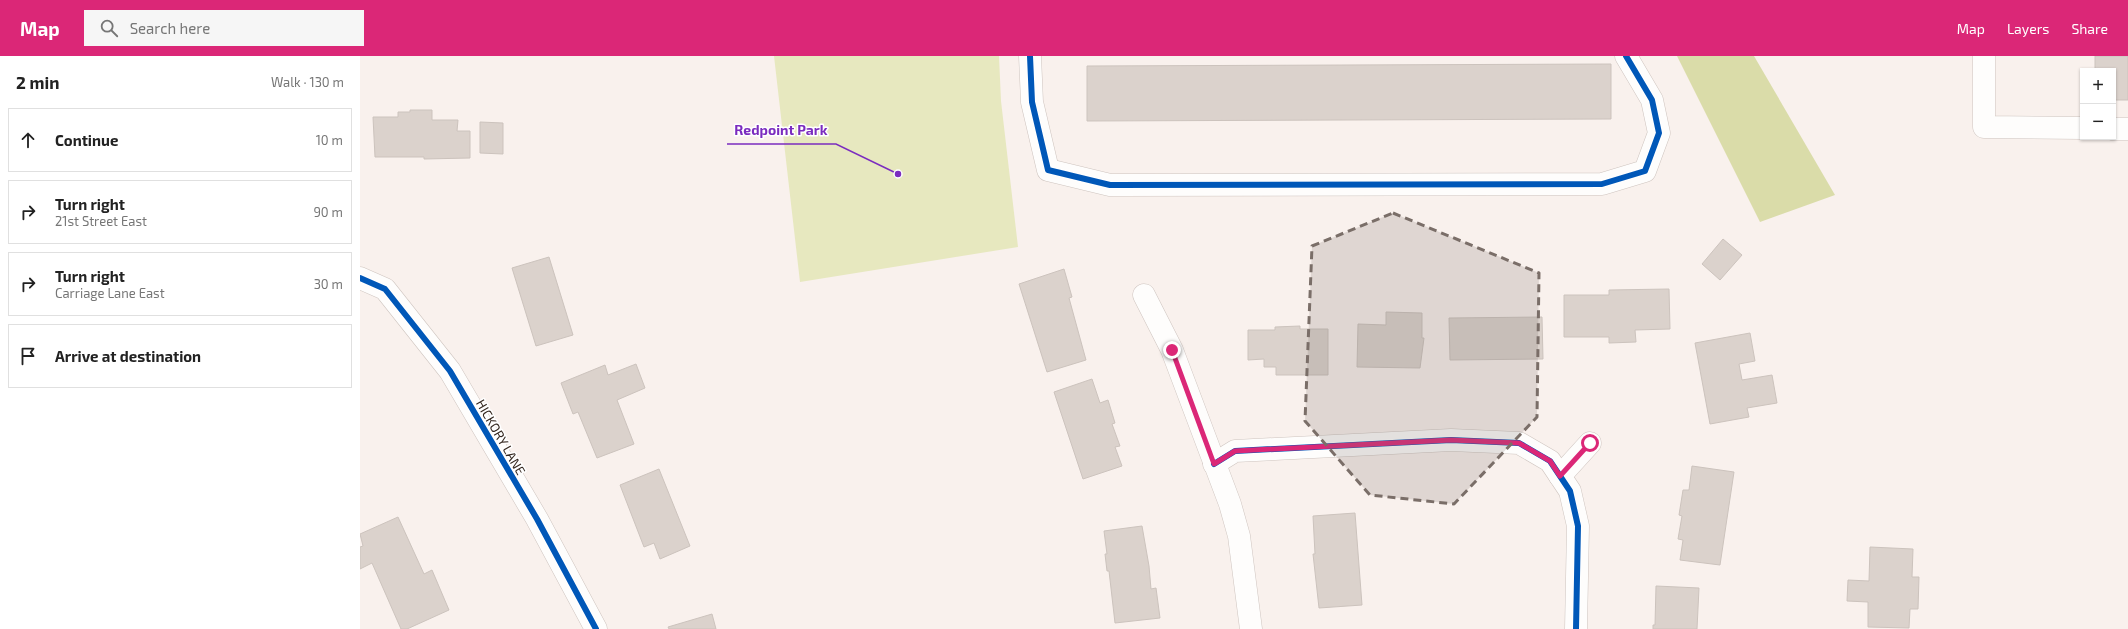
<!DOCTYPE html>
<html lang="en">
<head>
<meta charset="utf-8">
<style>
  body { margin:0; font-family:"Exo 2",sans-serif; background:#f6f6f6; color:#222 }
  .controls { position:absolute; right:12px; top:12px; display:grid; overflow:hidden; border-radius:0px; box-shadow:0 1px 3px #0004 }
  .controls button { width:36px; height:36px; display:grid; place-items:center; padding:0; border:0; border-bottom:1px solid #e0e0e0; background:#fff; color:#222; font:20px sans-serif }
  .stop { position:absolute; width:12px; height:12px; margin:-9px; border:3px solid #db2777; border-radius:50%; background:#fff }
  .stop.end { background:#db2777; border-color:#fff; box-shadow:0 1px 4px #0008 }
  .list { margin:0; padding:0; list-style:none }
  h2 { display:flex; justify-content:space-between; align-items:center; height:52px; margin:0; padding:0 16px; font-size:17px }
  h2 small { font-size:13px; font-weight:400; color:#767676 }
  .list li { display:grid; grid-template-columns:26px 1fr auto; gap:12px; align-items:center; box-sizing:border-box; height:64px; margin:0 8px 8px; padding:0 8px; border:1px solid #e0e0e0; border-radius:0px }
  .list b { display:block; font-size:15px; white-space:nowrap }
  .list p { margin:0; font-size:13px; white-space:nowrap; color:#767676 }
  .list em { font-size:13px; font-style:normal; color:#767676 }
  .icon { flex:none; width:22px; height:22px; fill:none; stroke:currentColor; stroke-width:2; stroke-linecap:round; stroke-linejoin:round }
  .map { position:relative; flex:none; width:1768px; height:573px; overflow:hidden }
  header { display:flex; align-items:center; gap:24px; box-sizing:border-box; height:56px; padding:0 20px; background:#db2777; color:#fff }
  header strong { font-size:19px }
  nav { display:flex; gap:22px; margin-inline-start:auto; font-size:14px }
  .search { width:280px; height:36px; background:#f6f6f6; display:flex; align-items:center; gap:10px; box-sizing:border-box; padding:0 14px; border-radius:0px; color:#767676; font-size:15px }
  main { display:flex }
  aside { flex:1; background:#fff }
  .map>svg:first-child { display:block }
  .green { fill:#e7e8bf }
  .forest { fill:#dadca9 }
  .building { fill:#dbd2cc; stroke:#ccc3bd }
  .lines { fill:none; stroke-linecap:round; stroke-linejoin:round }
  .minor-casing { stroke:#cec4bf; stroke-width:23 }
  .minor { stroke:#fefdfc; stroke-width:22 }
  .cycleway-casing { stroke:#fff; stroke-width:8 }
  .cycleway { stroke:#0057b8; stroke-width:6 }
  .route { stroke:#db2777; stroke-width:5 }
  .marked { fill:#7a6e68; fill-opacity:0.2; stroke:#7a6e68; stroke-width:3; stroke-dasharray:8 5; stroke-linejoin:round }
  .labels { text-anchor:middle; stroke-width:3; stroke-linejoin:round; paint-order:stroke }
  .street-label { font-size:13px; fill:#352820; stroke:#fff }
  .leader { fill:none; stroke:#7b2cbf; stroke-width:1.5 }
  .callout-dot { fill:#7b2cbf; stroke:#fff; stroke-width:1.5 }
  .callout-label { font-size:14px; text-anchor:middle; font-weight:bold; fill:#7b2cbf; stroke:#fff; stroke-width:3; stroke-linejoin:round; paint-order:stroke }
</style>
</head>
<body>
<header>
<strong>Map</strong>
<div class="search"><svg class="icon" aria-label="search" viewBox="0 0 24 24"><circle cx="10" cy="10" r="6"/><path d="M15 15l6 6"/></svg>Search here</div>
<nav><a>Map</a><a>Layers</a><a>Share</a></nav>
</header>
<main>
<aside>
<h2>2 min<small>Walk · 130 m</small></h2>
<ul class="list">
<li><svg class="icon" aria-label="ahead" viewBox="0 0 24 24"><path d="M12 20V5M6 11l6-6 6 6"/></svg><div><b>Continue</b></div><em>10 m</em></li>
<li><svg class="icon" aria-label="right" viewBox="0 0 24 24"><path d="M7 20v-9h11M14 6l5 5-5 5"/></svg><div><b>Turn right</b><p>21st Street East</p></div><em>90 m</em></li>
<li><svg class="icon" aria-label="right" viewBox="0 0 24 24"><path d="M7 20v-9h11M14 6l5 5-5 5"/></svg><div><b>Turn right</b><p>Carriage Lane East</p></div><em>30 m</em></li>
<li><svg class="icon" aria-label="arrive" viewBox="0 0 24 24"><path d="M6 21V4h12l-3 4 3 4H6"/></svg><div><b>Arrive at destination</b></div></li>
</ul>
</aside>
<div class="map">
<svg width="1768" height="573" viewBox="0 0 1768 573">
  <rect width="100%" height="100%" fill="#f9f1ed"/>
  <polygon class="green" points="414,0 639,0 641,45 658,191 440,226"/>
  <polygon class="forest" points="1317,0 1394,0 1475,139 1400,166"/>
  <g class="building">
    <polygon points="1735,0 1768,0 1768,44 1753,44 1753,15 1735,15"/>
    <polygon points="1251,8 1251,63 727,65 727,10"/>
    <polygon points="50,54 72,54 72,64 98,64 97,75 110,75 110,102 64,103 64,101 15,101 13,61 38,61 38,56 50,56"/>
    <polygon points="120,66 143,67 143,98 120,97"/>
    <polygon points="1363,183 1382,199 1360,224 1342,208"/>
    <polygon points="189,201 213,279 176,290 152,212"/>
    <polygon points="704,213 712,241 709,242 726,304 687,316 659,228"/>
    <polygon points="1309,233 1310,273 1275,274 1276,286 1249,287 1249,281 1204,281 1204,239 1249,239 1249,234"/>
    <polygon points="1026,256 1062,257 1062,282 1064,282 1060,312 997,311 998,268 1026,269"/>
    <polygon points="1182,261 1183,303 1090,304 1089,262"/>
    <polygon points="940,270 940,273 968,273 968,319 916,319 916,311 904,311 904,303 888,304 888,274 915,274 915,271"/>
    <polygon points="1390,277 1395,305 1379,308 1382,324 1412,319 1417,347 1387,352 1389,361 1350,368 1335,287"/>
    <polygon points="276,308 285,332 257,344 274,388 237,402 218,356 213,358 201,327 245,309 248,319"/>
    <polygon points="732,323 740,347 748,344 755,367 752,368 760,390 755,391 762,410 723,423 694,336"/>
    <polygon points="1332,410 1374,416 1360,509 1320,504 1323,484 1318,483 1322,460 1319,459 1323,434 1329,434"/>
    <polygon points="299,413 330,490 300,503 294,487 284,491 260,429"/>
    <polygon points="995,457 1002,549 959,552 953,498 955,498 953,460"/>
    <polygon points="38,461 64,518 72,514 89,554 47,573 41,573 12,507 0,513 0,491 3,490 0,478"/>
    <polygon points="782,470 789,510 791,533 796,532 800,562 755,567 749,515 747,515 745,498 747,498 744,475"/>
    <polygon points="1510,491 1553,493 1552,521 1559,521 1558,553 1550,553 1549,572 1508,571 1508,546 1487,545 1488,524 1509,525"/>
    <polygon points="1296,530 1339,532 1337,573 1293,573 1293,569 1295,569"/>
    <polygon points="352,558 356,573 309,573 308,571"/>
  </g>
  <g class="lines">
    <defs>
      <g id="minor">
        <polyline points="670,0 672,46 688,114 750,129 1242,128 1285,115 1299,77 1292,44 1266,0"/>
        <polyline points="1624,0 1624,71 1723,72"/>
        <polyline points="1753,73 1768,73"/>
        <polyline points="0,222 25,233 90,315 177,463 236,573"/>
        <polyline points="784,239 812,294 870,448 879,480 891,573"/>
        <polyline points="854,408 875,395 1091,384 1159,387 1190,405 1210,435 1218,470 1216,573"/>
        <polyline points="1200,420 1230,387"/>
      </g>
    </defs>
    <use href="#minor" class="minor-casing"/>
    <use href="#minor" class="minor"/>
    <defs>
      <g id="cycleway">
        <polyline points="670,0 672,46 688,114 750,129 1242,128 1285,115 1299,77 1292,44 1266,0"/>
        <polyline points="0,222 25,233 90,315 177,463 236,573"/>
        <polyline points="854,408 875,395 1091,384 1159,387 1190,405 1210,435 1218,470 1216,573"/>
      </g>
    </defs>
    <use href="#cycleway" class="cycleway-casing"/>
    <use href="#cycleway" class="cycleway"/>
  </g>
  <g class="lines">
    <polyline class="route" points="812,294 854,408 875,395 1091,384 1159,387 1190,405 1200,420 1230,387"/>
  </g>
  <path class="marked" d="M1033,157L1179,217L1177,361L1094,448L1010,439L945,365L952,190Z"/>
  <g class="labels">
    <g class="street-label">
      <text transform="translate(141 381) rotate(60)" y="5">HICKORY LANE</text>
    </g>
  </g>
  <path class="leader" d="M538 118L476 88H367"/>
  <circle class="callout-dot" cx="538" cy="118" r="4"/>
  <g class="callout-label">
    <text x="421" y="79">Redpoint Park</text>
  </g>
</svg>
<div class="controls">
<button>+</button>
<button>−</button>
</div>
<div class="stop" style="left:1230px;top:387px"></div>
<div class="stop end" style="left:812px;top:294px"></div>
</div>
</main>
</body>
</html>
